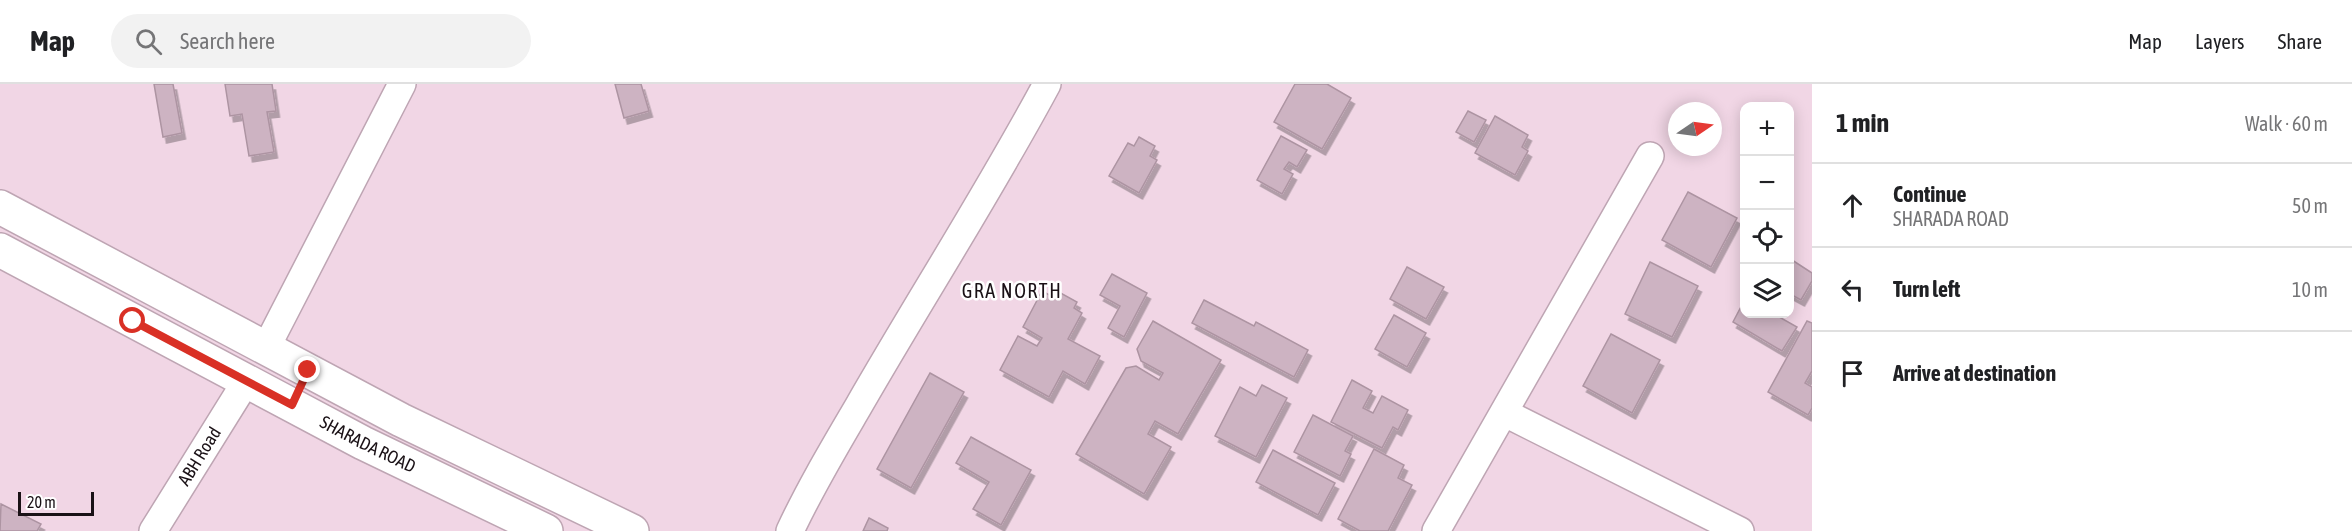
<!DOCTYPE html>
<html lang="en">
<head>
<meta charset="utf-8">
<style>
  body { margin:0; font-family:"Asap Condensed",sans-serif; background:#f2f2f2; color:#202124 }
  .controls { position:absolute; right:18px; top:18px; display:grid; overflow:hidden; border-radius:12px; box-shadow:0 3px 15px #0003 }
  .controls button { width:54px; height:54px; display:grid; place-items:center; padding:0; border:0; border-bottom:2px solid #e0e0e0; background:#fff; color:#202124; font:30px sans-serif }
  .compass { position:absolute; left:1668px; top:18px; width:54px; height:54px; border-radius:50%; background:#fff; box-shadow:0 3px 15px #0003; rotate:77deg }
  .scale { position:absolute; left:18px; bottom:15px; width:76px; box-sizing:border-box; padding-left:6px; border:3px solid #1a1116; border-top:0; font-size:16px; line-height:21px; white-space:nowrap; color:#1a1116; -webkit-text-stroke:4px #fff; paint-order:stroke }
  .stop { position:absolute; width:18px; height:18px; margin:-14px; border:4px solid #d93025; border-radius:50%; background:#fff }
  .stop.end { background:#d93025; border-color:#fff; box-shadow:0 2px 6px #0008 }
  .list { margin:0; padding:0; list-style:none }
  h2 { display:flex; justify-content:space-between; align-items:center; height:78px; margin:0; padding:0 24px; font-size:26px }
  h2 small { font-size:20px; font-weight:400; color:#757577 }
  .list li { display:grid; grid-template-columns:39px 1fr auto; gap:18px; align-items:center; box-sizing:border-box; height:84px; padding:0 24px; border-top:2px solid #e0e0e0 }
  .list b { display:block; font-size:22px; white-space:nowrap }
  .list p { margin:0; font-size:20px; white-space:nowrap; color:#757577 }
  .list em { font-size:20px; font-style:normal; color:#757577 }
  .icon { flex:none; width:33px; height:33px; fill:none; stroke:currentColor; stroke-width:2; stroke-linecap:round; stroke-linejoin:round }
  .map { position:relative; flex:none; width:1812px; height:447px; overflow:hidden }
  header { display:flex; align-items:center; gap:36px; box-sizing:border-box; height:84px; padding:0 30px; background:#fff; border-bottom:2px solid #e0e0e0 }
  header strong { font-size:28px }
  nav { display:flex; gap:33px; margin-inline-start:auto; font-size:21px }
  .search { width:420px; height:54px; background:#f2f2f2; display:flex; align-items:center; gap:15px; box-sizing:border-box; padding:0 21px; border-radius:33px; color:#757577; font-size:22px }
  main { display:flex }
  aside { flex:1; background:#fff }
  .map>svg:first-child { display:block }
  .building { fill:#cdb3c2; stroke:#ad94a2; stroke-width:1.5; filter:url(#shadow) }
  .lines { fill:none; stroke-linecap:round; stroke-linejoin:round }
  .minor-casing { stroke:#bea5b3; stroke-width:30 }
  .major-casing { stroke:#bea5b3; stroke-width:36 }
  .minor { stroke:#fff; stroke-width:27 }
  .major { stroke:#fff; stroke-width:33 }
  .route { stroke:#d93025; stroke-width:8 }
  .labels { text-anchor:middle; stroke-width:5; stroke-linejoin:round; paint-order:stroke }
  .street-label { font-size:18px; fill:#1a1116; stroke:#fff }
  .neighbourhood-label { font-size:20px; letter-spacing:1.5px; fill:#1a1116; stroke:#fff }
</style>
</head>
<body>
<header>
<strong>Map</strong>
<div class="search"><svg class="icon" aria-label="search" viewBox="0 0 24 24"><circle cx="10" cy="10" r="6"/><path d="M15 15l6 6"/></svg>Search here</div>
<nav><a>Map</a><a>Layers</a><a>Share</a></nav>
</header>
<main>
<div class="map">
<svg width="1812" height="447" viewBox="0 0 1812 447">
  <defs>
    <filter id="shadow"><feDropShadow dx="3.5" dy="6" stdDeviation="0" flood-color="#0004"/></filter>
  </defs>
  <rect width="100%" height="100%" fill="#f1d6e5"/>
  <g class="building">
    <polygon points="154,0 173,0 182,49 163,53"/>
    <polygon points="225,0 272,0 276,27 267,28 274,68 249,72 242,30 230,32"/>
    <polygon points="615,0 641,0 649,27 624,34"/>
    <polygon points="1295,0 1327,0 1351,14 1322,65 1274,38"/>
    <polygon points="1468,27 1486,36 1474,58 1456,48"/>
    <polygon points="1495,32 1528,51 1522,63 1528,67 1515,91 1475,69"/>
    <polygon points="1281,52 1307,66 1297,83 1289,78 1284,85 1293,90 1282,110 1257,96"/>
    <polygon points="1139,53 1155,62 1150,72 1157,76 1139,109 1109,92 1128,59 1134,62"/>
    <polygon points="1688,108 1737,134 1711,183 1662,156"/>
    <polygon points="1792,176 1812,189 1812,197 1801,216 1790,210 1790,180"/>
    <polygon points="1650,178 1698,202 1672,253 1625,230"/>
    <polygon points="1407,183 1444,203 1426,235 1390,215"/>
    <polygon points="1112,190 1147,209 1124,253 1108,244 1120,222 1100,211"/>
    <polygon points="1042,207 1053,213 1057,207 1077,218 1074,224 1082,229 1068,255 1100,272 1085,300 1063,287 1049,313 1000,286 1018,252 1037,262 1042,254 1023,243"/>
    <polygon points="1204,216 1254,242 1256,238 1308,266 1294,293 1192,239"/>
    <polygon points="1744,217 1744,230 1774,230 1797,243 1782,267 1733,238"/>
    <polygon points="1394,231 1426,249 1407,283 1375,265"/>
    <polygon points="1153,237 1221,276 1178,350 1155,337 1148,350 1171,363 1144,410 1076,370 1126,284 1136,282 1159,296 1163,289 1141,277 1137,265"/>
    <polygon points="1807,237 1812,239 1812,287 1805,299 1812,303 1812,324 1808,331 1768,308"/>
    <polygon points="1611,250 1660,276 1632,329 1583,302"/>
    <polygon points="930,289 964,308 911,404 877,385"/>
    <polygon points="1352,296 1372,307 1363,324 1373,329 1382,312 1408,326 1398,346 1393,343 1382,364 1331,338"/>
    <polygon points="1262,301 1287,314 1256,373 1215,352 1240,303 1256,312"/>
    <polygon points="1313,331 1353,352 1345,367 1351,370 1340,392 1294,368"/>
    <polygon points="971,353 1031,386 1001,441 973,425 989,398 956,379"/>
    <polygon points="1374,365 1404,381 1398,394 1412,401 1388,447 1360,447 1338,435"/>
    <polygon points="1273,366 1335,399 1318,431 1256,398"/>
    <polygon points="1,420 41,440 37,447 0,447"/>
    <polygon points="869,434 888,444 887,447 863,447"/>
  </g>
  <g class="lines">
    <defs>
      <g id="minor">
        <polyline points="266,264 402,0"/>
        <polyline points="1505,329 1740,447"/>
        <path id="s1" d="M153,447L247,296"/>
        <path d="M790,447C810,404 834,364 858,323C920,215 988,110 1047,0"/>
        <polyline points="1436,447 1650,72"/>
      </g>
      <g id="major">
        <polyline points="0,123 401,336 632,447"/>
        <path id="s2" d="M0,166L363,359L546,447"/>
      </g>
    </defs>
    <use href="#minor" class="minor-casing"/>
    <use href="#major" class="major-casing"/>
    <use href="#minor" class="minor"/>
    <use href="#major" class="major"/>
  </g>
  <g class="lines">
    <polyline class="route" points="133,237 292,321 308,286"/>
  </g>
  <g class="labels">
    <g class="street-label">
      <text dy="6" stroke="none"><textPath href="#s2" startOffset="416">SHARADA ROAD</textPath></text>
      <text dy="6" stroke="none"><textPath href="#s1" startOffset="88">ABH Road</textPath></text>
    </g>
    <g class="neighbourhood-label">
      <text x="1012" y="214">GRA NORTH</text>
    </g>
  </g>
</svg>
<div class="controls">
<button>+</button>
<button>−</button>
<button><svg class="icon" aria-label="locate" viewBox="0 0 24 24"><circle cx="12" cy="12" r="6"/><path d="M12 2v4M12 18v4M2 12h4M18 12h4"/></svg></button>
<button><svg class="icon" aria-label="layers" viewBox="0 0 24 24"><path d="M12 4l9 5-9 5-9-5zM3 14l9 5 9-5"/></svg></button>
</div>
<svg class="compass" viewBox="-18 -18 36 36"><path d="M0-13l5 13h-10z" fill="#e53935"/><path d="M0 13l5-13h-10z" fill="#757577"/></svg>
<div class="scale">20 m</div>
<div class="stop" style="left:133px;top:237px"></div>
<div class="stop end" style="left:308px;top:286px"></div>
</div>
<aside>
<h2>1 min<small>Walk · 60 m</small></h2>
<ul class="list">
<li><svg class="icon" aria-label="ahead" viewBox="0 0 24 24"><path d="M12 20V5M6 11l6-6 6 6"/></svg><div><b>Continue</b><p>SHARADA ROAD</p></div><em>50 m</em></li>
<li><svg class="icon" aria-label="left" viewBox="0 0 24 24"><path d="M17 20v-9H6M10 6l-5 5 5 5"/></svg><div><b>Turn left</b></div><em>10 m</em></li>
<li><svg class="icon" aria-label="arrive" viewBox="0 0 24 24"><path d="M6 21V4h12l-3 4 3 4H6"/></svg><div><b>Arrive at destination</b></div></li>
</ul>
</aside>
</main>
</body>
</html>
